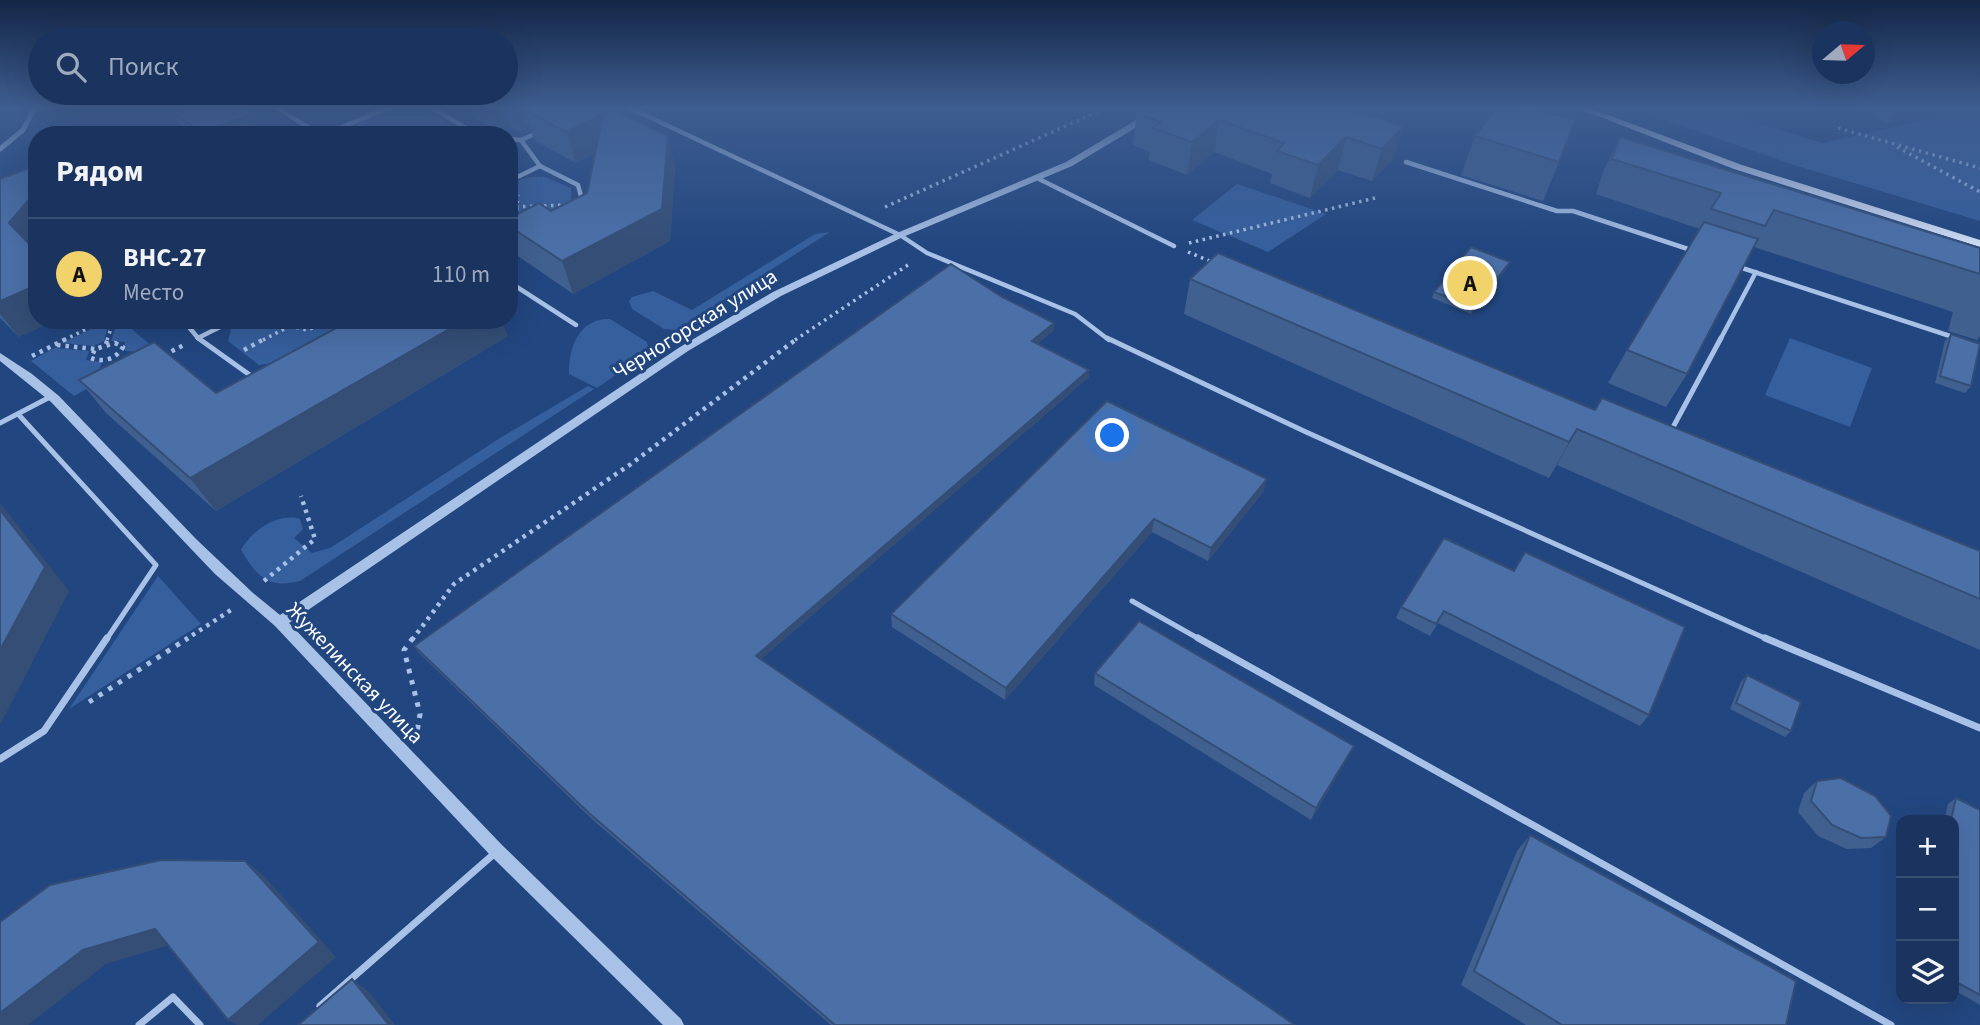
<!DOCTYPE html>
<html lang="ru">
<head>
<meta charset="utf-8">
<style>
  body { margin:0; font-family:"Source Sans 3",sans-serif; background:#273f68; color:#f1f3f6 }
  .controls { position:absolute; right:21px; bottom:21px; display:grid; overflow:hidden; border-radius:14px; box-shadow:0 7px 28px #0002 }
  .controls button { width:63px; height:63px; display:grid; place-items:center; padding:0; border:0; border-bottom:2px solid #384f74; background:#1a345f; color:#f1f3f6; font:35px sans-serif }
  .compass { position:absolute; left:1812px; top:21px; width:63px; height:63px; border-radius:50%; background:#1a345f; box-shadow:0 7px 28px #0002; rotate:71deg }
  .you { position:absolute; left:1113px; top:436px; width:24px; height:24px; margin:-18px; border:5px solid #fff; border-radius:50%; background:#1a73e8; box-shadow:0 0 0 10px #1a73e833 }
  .badge { display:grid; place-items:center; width:46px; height:46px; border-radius:50%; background:#f2d26a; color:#111; font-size:23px; font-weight:700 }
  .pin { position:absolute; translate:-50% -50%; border:4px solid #fff; box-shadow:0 2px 7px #0006 }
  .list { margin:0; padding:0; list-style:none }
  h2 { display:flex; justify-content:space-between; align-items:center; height:91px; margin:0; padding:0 28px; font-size:30px }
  h2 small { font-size:23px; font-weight:400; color:#9faabd }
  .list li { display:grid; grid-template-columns:46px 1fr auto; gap:21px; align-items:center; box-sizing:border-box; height:112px; padding:0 28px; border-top:2px solid #384f74 }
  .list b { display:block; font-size:26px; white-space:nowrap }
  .list p { margin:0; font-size:23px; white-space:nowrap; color:#9faabd }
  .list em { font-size:23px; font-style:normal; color:#9faabd }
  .icon { flex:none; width:38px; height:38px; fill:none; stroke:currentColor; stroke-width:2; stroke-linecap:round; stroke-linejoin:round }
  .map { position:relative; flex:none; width:1980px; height:1025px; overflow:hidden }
  .search { position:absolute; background:#1a345f; box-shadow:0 7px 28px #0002; left:28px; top:28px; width:490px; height:77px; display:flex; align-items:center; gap:18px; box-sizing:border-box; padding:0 24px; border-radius:38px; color:#9faabd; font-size:26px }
  .panel { position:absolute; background:#1a345f; box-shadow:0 7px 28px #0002; left:28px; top:126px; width:490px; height:203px; border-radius:28px }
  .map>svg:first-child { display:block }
  .green { fill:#365f9d }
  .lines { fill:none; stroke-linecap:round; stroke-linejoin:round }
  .path-far2 { stroke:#a8c1e6; stroke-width:3.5; stroke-dasharray:2.5 4.5; stroke-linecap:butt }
  .path-far1 { stroke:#a8c1e6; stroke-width:4.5; stroke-dasharray:3.5 5; stroke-linecap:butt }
  .path { stroke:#a8c1e6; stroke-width:5; stroke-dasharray:4.5 7; stroke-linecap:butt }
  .service-far2 { stroke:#a8c1e6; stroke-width:4.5 }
  .service-far1 { stroke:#a8c1e6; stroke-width:5 }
  .service { stroke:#a8c1e6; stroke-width:7 }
  .minor { stroke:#a8c1e6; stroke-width:5 }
  .tertiary { fill:#a8c1e6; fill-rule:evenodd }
  .secondary { fill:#d2dff6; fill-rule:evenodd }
  .wall { fill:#406090 }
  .shaded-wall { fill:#344e76 }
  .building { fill:#4b70a8; stroke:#344e76; stroke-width:2 }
  .labels { text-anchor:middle; stroke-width:6; stroke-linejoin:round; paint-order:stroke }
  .street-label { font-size:21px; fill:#fff; stroke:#22467f }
</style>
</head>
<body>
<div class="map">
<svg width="1980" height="1025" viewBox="0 0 1980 1025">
  <rect width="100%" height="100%" fill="#22467f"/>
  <g class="green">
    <polygon points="395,107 418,107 457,128 458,134 329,135"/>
    <polygon points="1628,107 1715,107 1712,109 1822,143 1980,108 1980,221 1791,164"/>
    <polygon points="532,177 545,177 571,188 571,200 577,203 509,239 509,188 521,179"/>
    <polygon points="1237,184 1326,214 1268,252 1192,220"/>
    <polygon points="830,232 677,330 664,329 632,309 629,301 632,297 653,291 692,310 815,234"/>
    <path d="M610,319L647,342L649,352L597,388L569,374C568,348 579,318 610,319Z"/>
    <polygon points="110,320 104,341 94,346 62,343"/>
    <polygon points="118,320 121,320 160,353 125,351 125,342 111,341"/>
    <polygon points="248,320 355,320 278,362 259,365 228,341 231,329"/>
    <polygon points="1790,338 1872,368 1850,427 1765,395"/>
    <polygon points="54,348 89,351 86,360 102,362 94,385 74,396 31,361"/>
    <path d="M588,386L594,389L300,581C268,589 257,577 241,550C251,531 278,512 300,519L303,529L294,538L312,553L330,548L500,438Z"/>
    <polygon points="158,576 201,624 69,709"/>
  </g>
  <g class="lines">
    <g class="path-far2">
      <polyline points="1838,128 1980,168"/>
      <polyline points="1897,147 1980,192"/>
      <polyline points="509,207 564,205"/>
      <polyline points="885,207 1108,107"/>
      <polyline points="516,217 518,195"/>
      <polyline points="1189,243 1375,198"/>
      <polyline points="1188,252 1212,262"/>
      <polyline points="286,320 290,326 307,330 337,320"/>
      <polyline points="64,340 105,320"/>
      <polyline points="107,340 114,320"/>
      <polyline points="263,340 290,326"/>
      <polyline points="795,340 911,263"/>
    </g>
    <g class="path-far1">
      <path d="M115,343L123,347C116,359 104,363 91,358L95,349Z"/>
      <polyline points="106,344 108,338"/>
      <polyline points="57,345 95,349"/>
      <polyline points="244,350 266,338"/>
      <polyline points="164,355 184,345"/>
      <polyline points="32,356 68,338"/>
      <polyline points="264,581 315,539 301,496"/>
      <polyline points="185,640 231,610"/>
      <polyline points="412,640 454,584 631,464 798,338"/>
    </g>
    <g class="path">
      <polyline points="413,638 404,650 420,714 417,732"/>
      <polyline points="89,702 188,638"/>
    </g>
    <g class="service-far2">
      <polyline points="276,107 320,135"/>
      <polyline points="430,107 478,135"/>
      <polyline points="628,107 900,235 927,253 1075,314 1109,340"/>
      <polyline points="171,135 187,128"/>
      <polyline points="323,135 390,107"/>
      <polyline points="509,139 521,140 540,166 578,185 582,200"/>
      <polyline points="521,140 537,133"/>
      <polyline points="1406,162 1557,211 1573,211 1694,251"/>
      <polyline points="1039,179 1174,246"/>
      <polyline points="509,181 540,166"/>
      <polyline points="1736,266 1953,337"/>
      <polyline points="509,282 576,325"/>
      <polyline points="183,320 198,338"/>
      <polyline points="201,340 198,338 234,320"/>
      <polyline points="1720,340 1756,272"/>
    </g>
    <g class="service-far1">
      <polyline points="198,338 254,378"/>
      <polyline points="1107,338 1306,432 1769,640"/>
      <polyline points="18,414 156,565 106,640"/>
      <polyline points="0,423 52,396"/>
      <polyline points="1671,431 1721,338"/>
      <polyline points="1132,601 1201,640"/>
    </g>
    <g class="service">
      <polyline points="1198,638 1891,1025"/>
      <polyline points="1765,638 1980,728"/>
      <polyline points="0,759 44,731 107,638"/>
      <polyline points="320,1006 495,853"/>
      <polyline points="139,1025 173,997 200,1025"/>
    </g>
    <polyline class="minor" points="0,149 23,130 35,107"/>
    <polygon class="tertiary" points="1153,107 1161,107 1142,124 1072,166 903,237 781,296 688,351 289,623 503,846 681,1019 684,1025 663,1025 491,856 275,626 215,574 51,402 0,361 0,353 32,374 59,396 196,539 253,593 280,615 680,347 773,292 897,233 1066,162 1136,120"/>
    <polygon class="secondary" points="1575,107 1587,107 1742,165 1980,240 1980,247 1734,169"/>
  </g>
  <g class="wall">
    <polygon points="469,107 608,107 675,167 670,241 573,294 515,254 509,240 509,218 551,211 587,193 595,153 576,163 534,140 531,130 523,134 511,127 501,132 473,117"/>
    <polygon points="1858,107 1959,107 1887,123"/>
    <polygon points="1370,112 1369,115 1394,158 1372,181 1338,170 1310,198 1270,183 1272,174 1214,152 1187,175 1149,160 1150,152 1133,145 1137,113"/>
    <polygon points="173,113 262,135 186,135"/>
    <polygon points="1475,136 1559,162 1543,201 1461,175"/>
    <polygon points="1620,137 1980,248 1980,336 1977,340 1948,331 1953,312 1754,247 1687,374 1666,407 1608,383 1627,350 1700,229 1596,194 1603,172"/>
    <polygon points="0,179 19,337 0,318"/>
    <polygon points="1510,262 1507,268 1471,314 1432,298 1434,292"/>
    <polygon points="1190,279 1595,410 1980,551 1980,650 1557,465 1549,478 1184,314"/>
    <polygon points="1054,330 1037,344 1089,377 761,659 1295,1025 831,1025 593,820 418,652 414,646"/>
    <polygon points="1951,334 1971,386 1965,393 1935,383 1945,341"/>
    <polygon points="508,336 216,511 106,413 79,380 216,393"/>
    <polygon points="1107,401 1267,479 1263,492 1208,561 1152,532 1005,700 892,627 891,614"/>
    <polygon points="1444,538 1649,715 1640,726 1438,623 1430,636 1396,618 1401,607"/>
    <polygon points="1095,673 1348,757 1311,820 1094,685"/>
    <polygon points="1747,675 1791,731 1785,737 1730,709 1741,682"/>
    <polygon points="1817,781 1886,837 1871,848 1847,849 1818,836 1798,812 1804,793"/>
    <polygon points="1956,798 1980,810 1980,1005 1954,990 1954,820 1944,820 1948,804"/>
    <polygon points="1530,835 1786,1025 1526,1025 1461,985 1517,851"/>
  </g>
  <g class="shaded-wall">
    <polygon points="492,107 504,107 511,127 501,132"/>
    <polygon points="514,107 567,107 523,109 531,130 523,134"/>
    <polygon points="1360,107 1376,107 1370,112 1365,127 1356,111"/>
    <polygon points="1898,107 1959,107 1887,123"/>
    <polygon points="252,114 262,135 203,135 202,132"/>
    <polygon points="603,114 611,145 576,163 566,132"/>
    <polygon points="1219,120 1214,152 1187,175 1192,142"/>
    <polygon points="1404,126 1394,158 1372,181 1382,149"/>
    <polygon points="668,136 675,167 670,241 573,294 562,261"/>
    <polygon points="1346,137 1338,170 1310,198 1318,165"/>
    <polygon points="37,190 37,252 9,223"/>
    <polygon points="1510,262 1507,268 1471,314 1474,307"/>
    <polygon points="37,285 37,320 57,320 19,337 0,314 0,301"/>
    <polygon points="465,320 501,320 508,336 216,511 190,478"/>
    <polygon points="1054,323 1054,330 1032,348 1032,341"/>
    <polygon points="1089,370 1089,377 758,662 756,656"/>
    <polygon points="1577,429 1557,465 1549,478 1569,442"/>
    <polygon points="1267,479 1263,492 1208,561 1211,548"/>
    <polygon points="0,503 69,591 0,725"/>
    <polygon points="1154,519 1152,532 1005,700 1006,688"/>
    <polygon points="1354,746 1348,757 1311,820 1316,808"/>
    <polygon points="245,861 264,876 336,957 258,1025 237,1025 228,1020"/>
    <polygon points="155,929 176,943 106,964 28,1025 0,1025 0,1013 83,950"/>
    <polygon points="352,979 369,992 395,1025 389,1025"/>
  </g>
  <g class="building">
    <polygon points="190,107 240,107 252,114 202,132 173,113"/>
    <polygon points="528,107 608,107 668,136 662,209 562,261 509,226 509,218 539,203 551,211 587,193 603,114 566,132 523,109"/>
    <polygon points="1146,107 1361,107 1356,111 1404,126 1382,149 1346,137 1318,165 1277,151 1284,143 1219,120 1192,142 1153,128 1161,122 1137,113"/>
    <polygon points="1498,107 1528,107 1575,120 1559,162 1475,136"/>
    <polygon points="1620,137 1980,248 1980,274 1774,210 1765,226 1711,209 1721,193 1612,159"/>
    <polygon points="37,165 37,190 9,223 37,252 37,285 0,301 0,179"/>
    <polygon points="1704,222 1758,239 1687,374 1627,350"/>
    <polygon points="1471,247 1510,262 1474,307 1434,292"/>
    <polygon points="1218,253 1595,410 1602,398 1980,551 1980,599 1577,429 1569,442 1190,279"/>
    <polygon points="951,264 1002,297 1054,323 1032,341 1089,370 756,656 1295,1025 835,1025 590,814 414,646"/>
    <polygon points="351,320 465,320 190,478 79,380 154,342 216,393"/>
    <polygon points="1951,334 1980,344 1971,386 1940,376"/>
    <polygon points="1107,401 1267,479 1211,548 1154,519 1006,688 891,614"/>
    <polygon points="0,510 45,567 0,650"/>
    <polygon points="1444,538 1514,571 1525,552 1685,627 1649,715 1444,611 1436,624 1401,607"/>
    <polygon points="1139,621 1354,746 1316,808 1095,673"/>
    <polygon points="1747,675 1801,702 1791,731 1736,703"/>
    <polygon points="1841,778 1875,796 1891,816 1886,837 1861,838 1832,825 1811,801 1817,781"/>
    <polygon points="1956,798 1980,810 1980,995 1954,981 1954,820 1951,820"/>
    <polygon points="1530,835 1796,981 1786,1025 1562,1025 1474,971"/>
    <polygon points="161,860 245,861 319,942 228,1020 155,929 83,950 0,1013 0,922 50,885"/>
    <polygon points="352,979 389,1025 298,1025"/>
  </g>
  <linearGradient id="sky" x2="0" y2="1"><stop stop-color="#132646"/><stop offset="0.43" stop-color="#3e5d90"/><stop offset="1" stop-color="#3e5d90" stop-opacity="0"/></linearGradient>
  <rect width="1980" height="250" fill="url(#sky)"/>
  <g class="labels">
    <g class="street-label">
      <text transform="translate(695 324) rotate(-32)" y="7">Черногорская улица</text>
      <text transform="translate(355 673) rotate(46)" y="7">Жужелинская улица</text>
    </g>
  </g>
</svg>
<div class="controls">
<button>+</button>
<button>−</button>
<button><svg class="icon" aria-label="layers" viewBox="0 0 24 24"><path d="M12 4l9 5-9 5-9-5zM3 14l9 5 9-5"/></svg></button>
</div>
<svg class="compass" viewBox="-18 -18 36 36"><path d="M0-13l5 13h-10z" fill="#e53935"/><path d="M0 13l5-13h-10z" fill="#9faabd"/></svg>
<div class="you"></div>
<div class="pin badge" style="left:1470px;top:283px">A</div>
<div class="search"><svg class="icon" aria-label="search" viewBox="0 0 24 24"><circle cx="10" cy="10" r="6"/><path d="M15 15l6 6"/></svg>Поиск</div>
<section class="panel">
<h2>Рядом<small></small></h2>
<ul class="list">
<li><span class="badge">A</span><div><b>ВНС-27</b><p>Место</p></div><em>110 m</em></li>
</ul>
</section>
</div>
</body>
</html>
